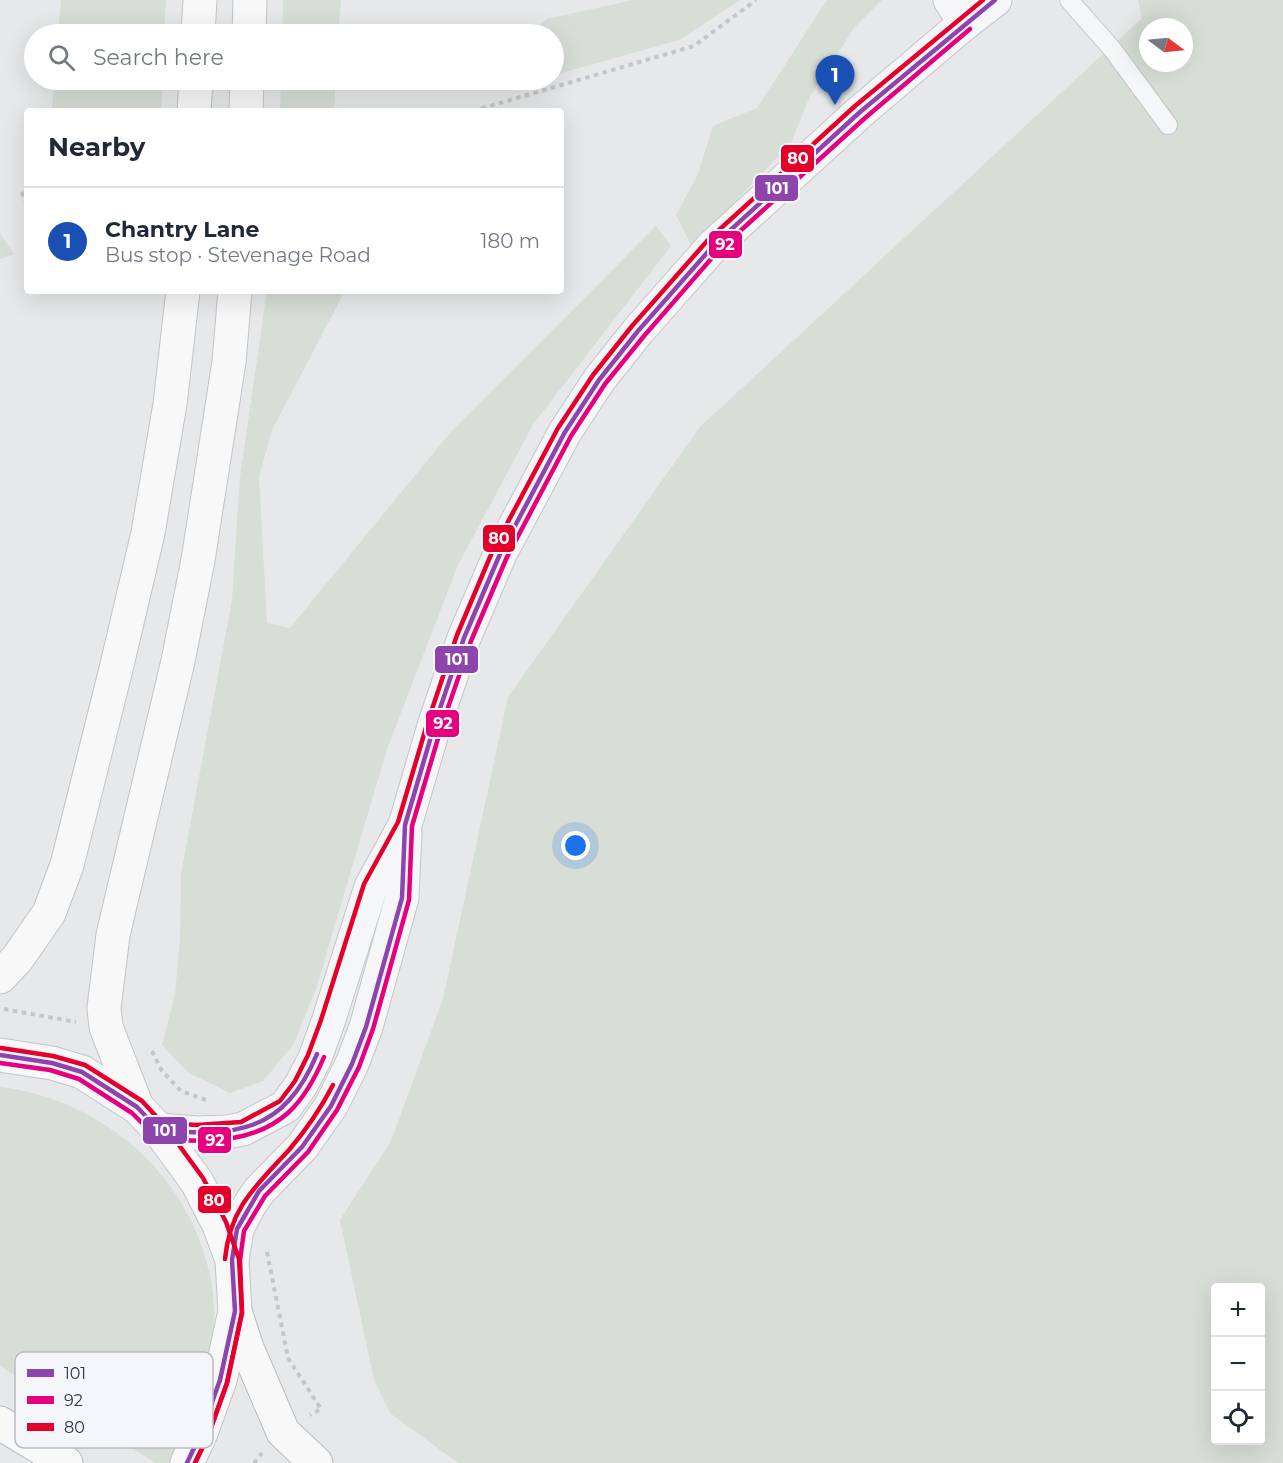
<!DOCTYPE html>
<html lang="en">
<head>
<meta charset="utf-8">
<style>
  body { margin:0; font-family:Montserrat,sans-serif; background:#f2f2f3; color:#1f2937 }
  .controls { position:absolute; right:18px; bottom:18px; display:grid; overflow:hidden; border-radius:6px; box-shadow:0 6px 24px #0002 }
  .controls button { width:54px; height:54px; display:grid; place-items:center; padding:0; border:0; border-bottom:2px solid #e0e1e3; background:#fff; color:#1f2937; font:30px sans-serif }
  .compass { position:absolute; left:1139px; top:18px; width:54px; height:54px; border-radius:50%; background:#fff; box-shadow:0 6px 24px #0002; rotate:106deg }
  .you { position:absolute; left:576px; top:846px; width:21px; height:21px; margin:-15px; border:4px solid #fff; border-radius:50%; background:#1a73e8; box-shadow:0 0 0 9px #1a73e833 }
  .badge { display:grid; place-items:center; width:39px; height:39px; border-radius:50%; background:#db2777; color:#fff; font-size:20px; font-weight:700 }
  .pin { position:absolute; translate:-50% -50px; filter:drop-shadow(0 2px 3px #0008) }
  .pin::after { content:''; position:absolute; top:32px; width:21px; height:18px; background:inherit; clip-path:polygon(0 0,100% 0,50% 100%) }
  .list { margin:0; padding:0; list-style:none }
  h2 { display:flex; justify-content:space-between; align-items:center; height:78px; margin:0; padding:0 24px; font-size:26px }
  h2 small { font-size:20px; font-weight:400; color:#747a83 }
  .list li { display:grid; grid-template-columns:39px 1fr auto; gap:18px; align-items:center; box-sizing:border-box; height:108px; padding:0 24px; border-top:2px solid #e0e1e3 }
  .list b { display:block; font-size:22px; white-space:nowrap }
  .list p { margin:0; font-size:20px; white-space:nowrap; color:#747a83 }
  .list em { font-size:20px; font-style:normal; color:#747a83 }
  .icon { flex:none; width:33px; height:33px; fill:none; stroke:currentColor; stroke-width:2; stroke-linecap:round; stroke-linejoin:round }
  .map { position:relative; flex:none; width:1283px; height:1463px; overflow:hidden }
  .search { position:absolute; background:#fff; box-shadow:0 6px 24px #0002; left:24px; top:24px; width:540px; height:66px; display:flex; align-items:center; gap:15px; box-sizing:border-box; padding:0 21px; border-radius:33px; color:#747a83; font-size:22px }
  .panel { position:absolute; background:#fff; box-shadow:0 6px 24px #0002; left:24px; top:108px; width:540px; height:186px; border-radius:6px }
  .map>svg:first-child { display:block }
  .green { fill:#d6ded6; fill-rule:evenodd }
  .lines { fill:none; stroke-linecap:round; stroke-linejoin:round }
  .service-casing { stroke:#c4c6c8; stroke-width:20 }
  .minor-casing { stroke:#c4c6c8; stroke-width:35 }
  .tertiary-casing { stroke:#c4c6c8; stroke-width:35 }
  .primary-casing { stroke:#c2c5c8; stroke-width:35 }
  .motorway-casing { stroke:#b8bbbf; stroke-width:35 }
  .path { stroke:#c5c6ca; stroke-width:4; stroke-dasharray:4.5 4.5; stroke-linecap:butt }
  .service { stroke:#f5f6f7; stroke-width:18 }
  .minor { stroke:#f5f6f7; stroke-width:33 }
  .tertiary { stroke:#f5f6f7; stroke-width:33 }
  .primary { stroke:#f8f8f8; stroke-width:33 }
  .motorway { stroke:#f8f8f8; stroke-width:33 }
  .bus-1-casing { stroke:#f4f6f9; stroke-width:9 }
  .bus-2-casing { stroke:#f4f6f9; stroke-width:9 }
  .bus-3-casing { stroke:#f4f6f9; stroke-width:9 }
  .bus-1 { stroke:#8e44ad; stroke-width:4.5 }
  .bus-2 { stroke:#e5007d; stroke-width:4.5 }
  .bus-3 { stroke:#e4002b; stroke-width:4.5 }
  .key { fill:#f4f6f9; stroke:#b8bcc3; stroke-width:1.5 }
  .key-label { font-size:16px; fill:#2b3445 }
  .line-badge { stroke:#f4f6f9; stroke-width:2 }
  .badge-label { font-size:16px; text-anchor:middle; font-weight:bold; fill:#fff }
</style>
</head>
<body>
<div class="map">
<svg width="1283" height="1463" viewBox="0 0 1283 1463">
  <rect width="100%" height="100%" fill="#e6e8ea"/>
  <g class="green">
    <polygon points="61,0 166,0 164,34 58,34"/>
    <polygon points="283,0 341,0 338,34 282,34"/>
    <polygon points="633,0 740,0 679,40 554,75 554,34 530,34 547,19"/>
    <polygon points="827,0 882,0 854,28 810,96 791,143 692,247 676,215 698,174 713,126 757,108"/>
    <path d="M1138,0H1283V1463H458L390,1413L374,1380L340,1220L391,1141L443,999L508,697L700,427L1142,18ZM1148,27H1184V63H1148ZM1216,1288H1260V1440H1216Z"/>
    <polygon points="54,80 163,80 161,111 52,111"/>
    <polygon points="281,80 336,80 334,111 280,111"/>
    <polygon points="501,80 537,80 505,88"/>
    <polygon points="656,226 671,246 534,423 458,565 387,749 316,989 293,1045 263,1081 230,1093 189,1073 162,1045 175,994 180,939 181,874 232,600 240,477 267,291 345,291 272,430 259,477 267,623 290,628 449,434"/>
    <polygon points="0,233 14,254 0,259"/>
    <path d="M0,1087C132,1103 234,1222 211,1357C205,1395 187,1430 169,1463H156L0,1366Z"/>
  </g>
  <g class="lines">
    <defs>
      <polyline id="service" points="1069,0 1113,50 1168,125"/>
      <polyline id="minor" points="950,0 965,23"/>
      <g id="tertiary">
        <polyline points="159,1130 197,1133 227,1132 243,1129 285,1107 301,1085 315,1058 328,1022 371,887 405,825 435,723 464,638 500,554 565,432 599,380 638,331 713,246 860,112 965,23 995,0"/>
        <polyline points="232,1260 237,1229 249,1206 259,1191 302,1147 331,1106 352,1064 366,1027 402,898 405,833"/>
      </g>
      <g id="primary">
        <polyline points="198,34 200,0"/>
        <polyline points="249,34 250,0"/>
        <polyline points="194,111 196,80"/>
        <polyline points="246,111 247,80"/>
        <polyline points="0,977 17,959 49,913 67,865 117,665 148,533 170,404 183,291"/>
        <polyline points="0,1055 52,1063 82,1072 137,1107 159,1130 197,1182 219,1225 232,1260 235,1311 220,1380 201,1433 187,1463"/>
        <polyline points="137,1107 106,1027 104,1008 113,935 178,661 198,560 229,362 235,291"/>
      </g>
      <g id="motorway">
        <polyline points="235,1311 247,1348 283,1432 316,1463"/>
        <polyline points="0,1423 66,1463"/>
      </g>
    </defs>
    <use href="#service" class="service-casing"/>
    <use href="#minor" class="minor-casing"/>
    <use href="#tertiary" class="tertiary-casing"/>
    <use href="#primary" class="primary-casing"/>
    <use href="#motorway" class="motorway-casing"/>
    <g class="path">
      <polyline points="473,111 694,46 756,0"/>
      <polyline points="22,192 27,205"/>
      <polyline points="4,1009 76,1022"/>
      <polyline points="152,1051 162,1071 181,1091 206,1100"/>
      <polyline points="267,1252 288,1358 321,1409 310,1415"/>
      <polyline points="254,1463 262,1453"/>
    </g>
    <use href="#service" class="service"/>
    <use href="#minor" class="minor"/>
    <use href="#tertiary" class="tertiary"/>
    <use href="#primary" class="primary"/>
    <use href="#motorway" class="motorway"/>
    <defs>
      <g id="bus-1">
        <path d="M0,1055L52,1063L82,1072L137,1107L159,1130C235,1137 284,1133 317,1054"/>
        <polyline points="187,1463 201,1433 220,1380 235,1311 232,1260 237,1229 259,1191 302,1147 331,1106 352,1064 366,1027 402,898 405,825 435,723 464,638 500,554 565,432 599,380 638,331 713,246 860,112 995,0"/>
      </g>
      <g id="bus-2">
        <path d="M0,1063L50,1070L79,1079L132,1113L156,1137C200,1144 254,1144 289,1112C305,1097 316,1076 324,1057"/>
        <polyline points="195,1463 208,1436 227,1383 242,1313 240,1260 244,1231 265,1196 308,1152 337,1110 359,1067 373,1029 409,900 412,826 442,725 471,641 507,557 571,436 605,384 644,336 718,251 865,118 970,29"/>
      </g>
      <g id="bus-3">
        <polyline points="1,1048 53,1056 85,1065 142,1101 165,1126 203,1178 226,1222 239,1259 242,1312 227,1383 208,1436 195,1463"/>
        <polyline points="160,1123 197,1125 241,1122 280,1101 295,1081 308,1055 321,1020 364,884 398,822 428,721 457,635 493,550 558,428 593,375 632,326 708,240 855,106 983,0"/>
        <path d="M225,1259C230,1207 256,1186 289,1150C306,1130 321,1108 333,1085"/>
      </g>
    </defs>
    <use href="#bus-1" class="bus-1-casing"/>
    <use href="#bus-2" class="bus-2-casing"/>
    <use href="#bus-3" class="bus-3-casing"/>
    <use href="#bus-1" class="bus-1"/>
    <use href="#bus-2" class="bus-2"/>
    <use href="#bus-3" class="bus-3"/>
  </g>
  <rect x="15" y="1352" width="198" height="96" rx="9" class="key"/>
  <rect x="27" y="1369" width="27" height="8" fill="#8e44ad"/>
  <rect x="27" y="1396" width="27" height="8" fill="#e5007d"/>
  <rect x="27" y="1423" width="27" height="8" fill="#e4002b"/>
  <g class="key-label">
    <text x="64" y="1379">101</text>
    <text x="64" y="1406">92</text>
    <text x="64" y="1433">80</text>
  </g>
  <g class="line-badge">
    <rect x="780" y="144" width="35" height="29" rx="6" fill="#e4002b"/>
    <rect x="754" y="174" width="45" height="28" rx="6" fill="#8e44ad"/>
    <rect x="708" y="230" width="35" height="29" rx="6" fill="#e5007d"/>
    <rect x="482" y="524" width="34" height="29" rx="6" fill="#e4002b"/>
    <rect x="434" y="645" width="45" height="29" rx="6" fill="#8e44ad"/>
    <rect x="425" y="709" width="35" height="29" rx="6" fill="#e5007d"/>
    <rect x="142" y="1116" width="46" height="29" rx="6" fill="#8e44ad"/>
    <rect x="197" y="1126" width="35" height="28" rx="6" fill="#e5007d"/>
    <rect x="197" y="1185" width="35" height="29" rx="6" fill="#e4002b"/>
  </g>
  <g class="badge-label">
    <text x="798" y="164">80</text>
    <text x="777" y="194">101</text>
    <text x="725" y="250">92</text>
    <text x="499" y="544">80</text>
    <text x="457" y="665">101</text>
    <text x="443" y="729">92</text>
    <text x="165" y="1136">101</text>
    <text x="215" y="1146">92</text>
    <text x="214" y="1206">80</text>
  </g>
</svg>
<div class="controls">
<button>+</button>
<button>−</button>
<button><svg class="icon" aria-label="locate" viewBox="0 0 24 24"><circle cx="12" cy="12" r="6"/><path d="M12 2v4M12 18v4M2 12h4M18 12h4"/></svg></button>
</div>
<svg class="compass" viewBox="-18 -18 36 36"><path d="M0-13l5 13h-10z" fill="#e53935"/><path d="M0 13l5-13h-10z" fill="#747a83"/></svg>
<div class="you"></div>
<div class="pin badge" style="left:835px;top:105px;background:#1a4fb4">1</div>
<div class="search"><svg class="icon" aria-label="search" viewBox="0 0 24 24"><circle cx="10" cy="10" r="6"/><path d="M15 15l6 6"/></svg>Search here</div>
<section class="panel">
<h2>Nearby<small></small></h2>
<ul class="list">
<li><span class="badge" style="background:#1a4fb4">1</span><div><b>Chantry Lane</b><p>Bus stop · Stevenage Road</p></div><em>180 m</em></li>
</ul>
</section>
</div>
</body>
</html>
